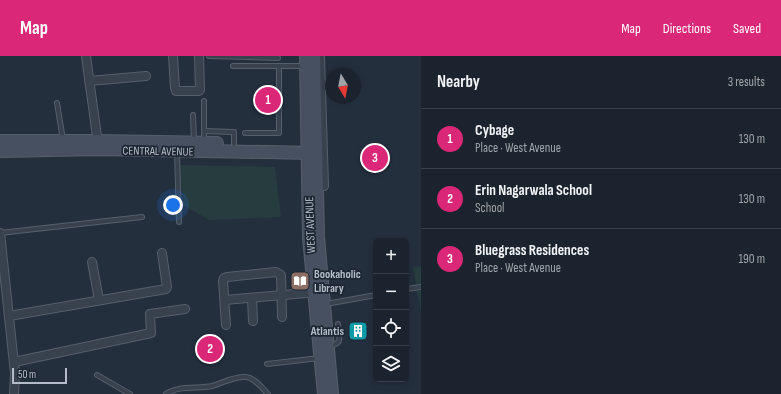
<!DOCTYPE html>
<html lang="en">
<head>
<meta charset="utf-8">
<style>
  body { margin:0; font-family:"Sofia Sans Condensed",sans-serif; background:#242b36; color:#f1f3f6 }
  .controls { position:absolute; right:12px; bottom:12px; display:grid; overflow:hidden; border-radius:6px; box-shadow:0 2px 6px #0003 }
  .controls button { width:36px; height:36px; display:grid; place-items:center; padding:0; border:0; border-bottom:1px solid #39404a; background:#1b232e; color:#f1f3f6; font:20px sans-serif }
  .compass { position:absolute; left:325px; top:12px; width:36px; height:36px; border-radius:50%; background:#1b232e; box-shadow:0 2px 6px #0003; rotate:170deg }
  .scale { position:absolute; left:12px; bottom:10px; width:55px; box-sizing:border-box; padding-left:4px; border:2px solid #b4bcc9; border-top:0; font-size:11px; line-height:14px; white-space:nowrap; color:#b4bcc9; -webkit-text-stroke:3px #1d2633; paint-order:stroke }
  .you { position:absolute; left:173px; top:149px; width:14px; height:14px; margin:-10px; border:3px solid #fff; border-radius:50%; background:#1a73e8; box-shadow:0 0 0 6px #1a73e833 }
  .badge { display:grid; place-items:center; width:26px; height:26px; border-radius:50%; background:#db2777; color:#fff; font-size:13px; font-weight:700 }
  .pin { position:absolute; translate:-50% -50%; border:2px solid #fff; box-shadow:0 1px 4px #0006 }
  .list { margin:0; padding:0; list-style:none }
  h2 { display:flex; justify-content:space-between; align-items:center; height:52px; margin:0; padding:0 16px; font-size:17px }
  h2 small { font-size:13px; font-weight:400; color:#a0a4aa }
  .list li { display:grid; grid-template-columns:26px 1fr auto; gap:12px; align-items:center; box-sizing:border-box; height:60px; padding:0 16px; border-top:1px solid #39404a }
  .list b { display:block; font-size:15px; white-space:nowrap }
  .list p { margin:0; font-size:13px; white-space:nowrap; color:#a0a4aa }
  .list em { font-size:13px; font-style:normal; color:#a0a4aa }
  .icon { flex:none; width:22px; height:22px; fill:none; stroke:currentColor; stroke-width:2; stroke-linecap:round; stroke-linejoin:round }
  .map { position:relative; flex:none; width:421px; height:338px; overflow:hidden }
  header { display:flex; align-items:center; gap:24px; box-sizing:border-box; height:56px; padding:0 20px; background:#db2777; color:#fff }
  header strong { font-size:19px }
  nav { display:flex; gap:22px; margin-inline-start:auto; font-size:14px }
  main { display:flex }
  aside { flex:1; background:#1b232e }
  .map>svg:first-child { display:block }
  .green { fill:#263c3f }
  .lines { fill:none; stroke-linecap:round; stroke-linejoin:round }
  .lane-casing { stroke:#565f6c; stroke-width:6 }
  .street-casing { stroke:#565f6c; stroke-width:10 }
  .secondary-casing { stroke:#565f6c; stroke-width:14 }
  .lane { stroke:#38414e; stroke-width:4 }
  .street { stroke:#38414e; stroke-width:8 }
  .secondary { stroke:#465061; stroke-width:12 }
  .labels { text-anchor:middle; stroke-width:3.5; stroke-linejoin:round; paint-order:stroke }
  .street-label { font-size:12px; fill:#b4bcc9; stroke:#1d2633 }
  .poi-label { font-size:12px; font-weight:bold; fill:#b4bcc9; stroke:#1d2633; text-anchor:start }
</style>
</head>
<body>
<header>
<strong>Map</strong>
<nav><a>Map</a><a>Directions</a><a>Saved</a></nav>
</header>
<main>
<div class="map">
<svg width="421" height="338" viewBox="0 0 421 338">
  <rect width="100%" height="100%" fill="#242f3e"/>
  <g class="green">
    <polygon points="180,109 275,111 281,161 209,164 183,149"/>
    <polygon points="421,210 421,255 413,211"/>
  </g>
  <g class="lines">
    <defs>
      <g id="lane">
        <polyline points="209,0 278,2"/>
        <polyline points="233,10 305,10"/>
        <polyline points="57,47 63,84"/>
        <polyline points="193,59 194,86"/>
        <polyline points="204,75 234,76 234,88"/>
        <polyline points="245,77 279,77 279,11"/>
        <polyline points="204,85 204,45"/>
        <polyline points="177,96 179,166"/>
        <polyline points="0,177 142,161"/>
        <polyline points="406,233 421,231"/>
        <polyline points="326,248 376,239"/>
        <path d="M328,290C344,288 339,281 338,268"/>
        <polyline points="267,308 320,302"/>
        <polyline points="97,319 130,338"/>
        <path d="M166,338C179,329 198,333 212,330C223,327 234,320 246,321C255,322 262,332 268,338"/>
      </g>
      <g id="street">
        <polyline points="86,0 98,88"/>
        <polyline points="173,0 175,32 176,35 199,35 200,34 199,0"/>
        <polyline points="320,0 324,130"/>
        <polyline points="89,25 146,20"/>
        <polyline points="0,177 15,317 14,338"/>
        <polyline points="92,206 99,244"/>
        <polyline points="252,242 253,265"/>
        <polyline points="225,244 318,236"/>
        <polyline points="9,260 166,233 167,231 162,197"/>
        <polyline points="226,269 223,225 224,222 227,221 276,216 281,219 282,261"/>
        <polyline points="14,306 151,277 150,258 185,253"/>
      </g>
      <g id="secondary">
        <polyline points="306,0 309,182 324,338"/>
        <polyline points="314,0 318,181 332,338"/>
        <polyline points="0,85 98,85 217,87"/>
        <polyline points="0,95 99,93 315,97"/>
      </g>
    </defs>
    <use href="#lane" class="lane-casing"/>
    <use href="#street" class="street-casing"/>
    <use href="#secondary" class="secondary-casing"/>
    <use href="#lane" class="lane"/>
    <use href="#street" class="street"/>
    <use href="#secondary" class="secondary"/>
  </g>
  <defs>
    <symbol id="library-square" viewBox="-11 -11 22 22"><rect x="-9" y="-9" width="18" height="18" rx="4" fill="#8d6e63" stroke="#1d2633"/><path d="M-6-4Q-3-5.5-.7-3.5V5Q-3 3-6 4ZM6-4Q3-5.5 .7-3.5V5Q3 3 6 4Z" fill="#fff"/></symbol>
    <symbol id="building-square" viewBox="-11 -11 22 22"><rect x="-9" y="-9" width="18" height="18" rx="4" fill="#0f9aa8" stroke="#1d2633"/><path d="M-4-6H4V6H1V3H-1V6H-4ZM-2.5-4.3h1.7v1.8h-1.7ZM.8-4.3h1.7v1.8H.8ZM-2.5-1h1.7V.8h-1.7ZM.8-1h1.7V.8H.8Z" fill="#fff"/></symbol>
  </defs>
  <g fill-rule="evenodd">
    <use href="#library-square" x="289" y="214" width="22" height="22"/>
    <use href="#building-square" x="347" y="264" width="22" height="22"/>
  </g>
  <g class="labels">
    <g class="street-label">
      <text transform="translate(158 95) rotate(1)" y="4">CENTRAL AVENUE</text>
      <text transform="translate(310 169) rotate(-92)" y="4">WEST AVENUE</text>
    </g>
    <g class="poi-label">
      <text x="314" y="222">Bookaholic<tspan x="314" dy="14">Library</tspan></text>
      <text x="344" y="279" text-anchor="end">Atlantis</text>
    </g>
  </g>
</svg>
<div class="controls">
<button>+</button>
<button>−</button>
<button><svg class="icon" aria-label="locate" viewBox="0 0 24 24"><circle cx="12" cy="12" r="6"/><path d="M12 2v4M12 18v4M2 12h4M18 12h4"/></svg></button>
<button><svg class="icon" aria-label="layers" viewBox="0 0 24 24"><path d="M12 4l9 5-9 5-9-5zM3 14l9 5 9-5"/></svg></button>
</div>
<svg class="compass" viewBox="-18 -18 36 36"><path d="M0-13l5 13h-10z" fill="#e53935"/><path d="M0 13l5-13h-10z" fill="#a0a4aa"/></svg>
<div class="scale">50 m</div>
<div class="you"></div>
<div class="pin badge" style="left:268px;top:44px">1</div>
<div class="pin badge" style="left:210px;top:293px">2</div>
<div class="pin badge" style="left:375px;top:102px">3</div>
</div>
<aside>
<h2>Nearby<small>3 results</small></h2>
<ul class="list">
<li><span class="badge">1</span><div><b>Cybage</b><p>Place · West Avenue</p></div><em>130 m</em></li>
<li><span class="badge">2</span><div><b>Erin Nagarwala School</b><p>School</p></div><em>130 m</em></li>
<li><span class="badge">3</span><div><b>Bluegrass Residences</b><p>Place · West Avenue</p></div><em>190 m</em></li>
</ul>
</aside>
</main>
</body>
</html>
